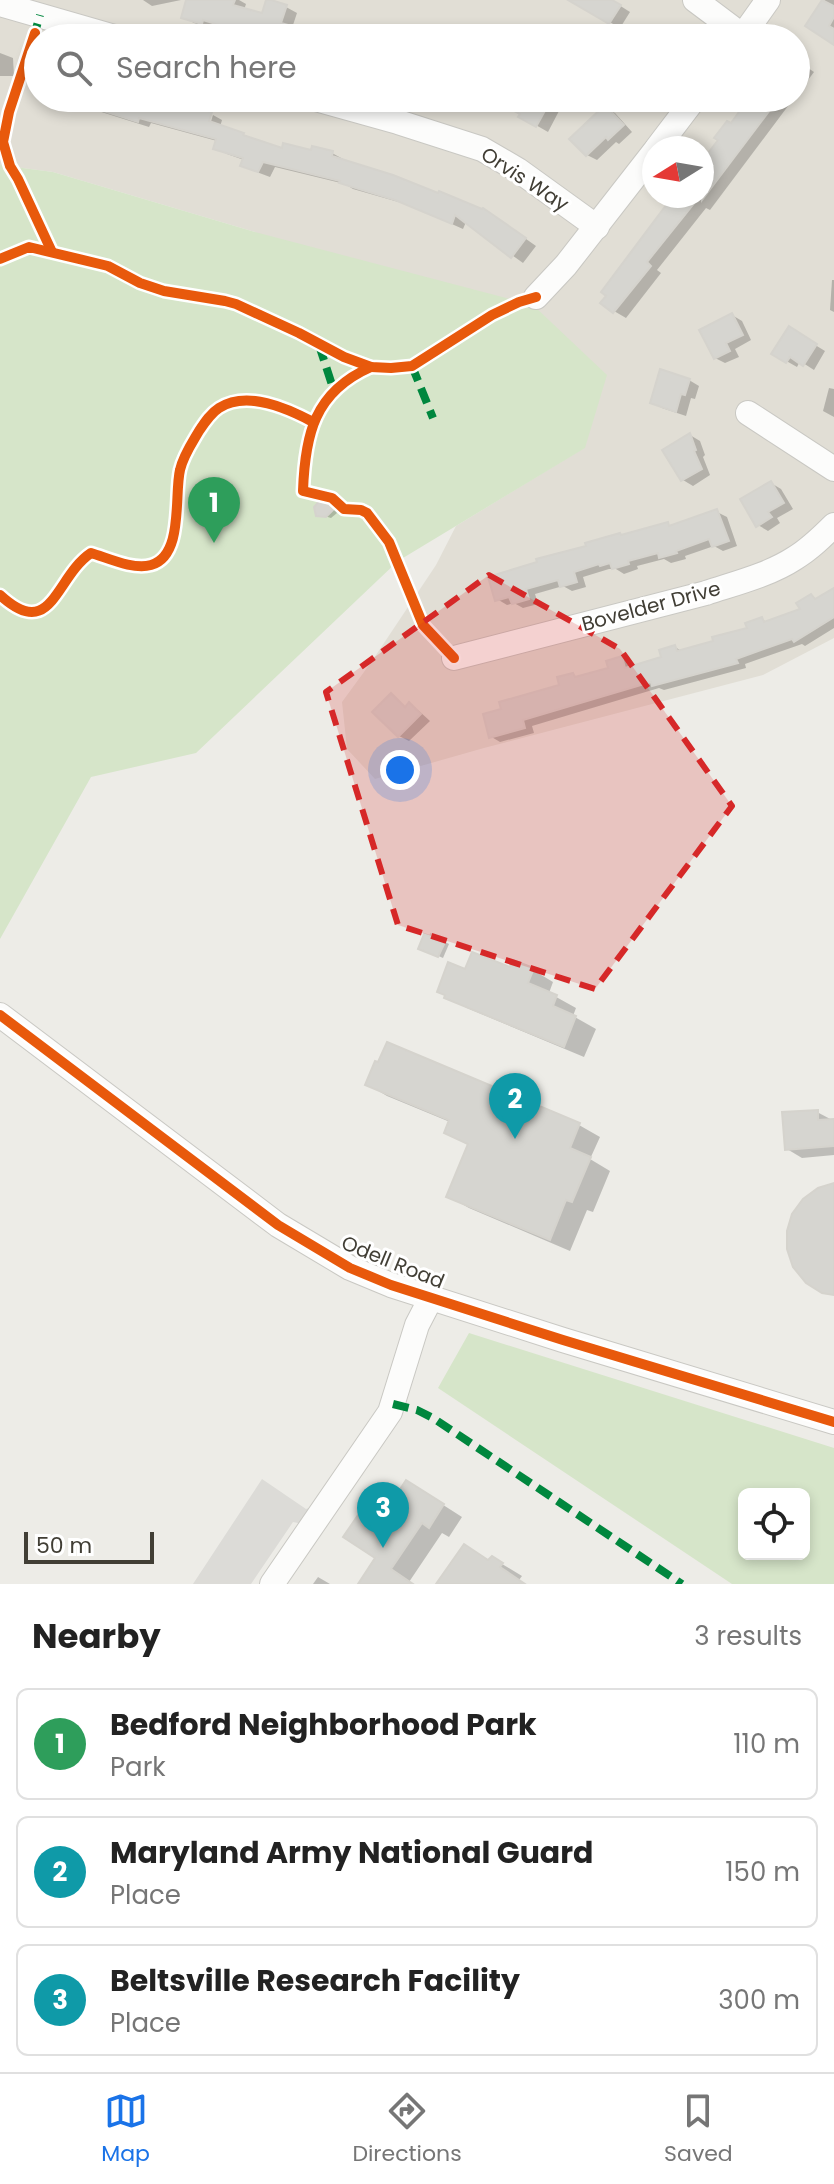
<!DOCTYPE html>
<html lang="en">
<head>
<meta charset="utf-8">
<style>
  body { margin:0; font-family:Poppins,sans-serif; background:#f6f6f6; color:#222 }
  .controls { position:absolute; right:24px; bottom:24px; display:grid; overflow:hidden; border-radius:12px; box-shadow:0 4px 12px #0003 }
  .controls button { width:72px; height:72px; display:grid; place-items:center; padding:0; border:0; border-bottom:2px solid #e0e0e0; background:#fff; color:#222; font:40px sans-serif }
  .compass { position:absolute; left:642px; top:136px; width:72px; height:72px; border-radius:50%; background:#fff; box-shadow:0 4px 12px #0003; rotate:259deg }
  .scale { position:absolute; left:24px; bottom:20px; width:130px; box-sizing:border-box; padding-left:8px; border:4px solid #413e35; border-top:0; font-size:22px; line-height:28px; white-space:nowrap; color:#413e35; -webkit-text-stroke:6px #fff; paint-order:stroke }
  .you { position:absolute; left:400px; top:770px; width:28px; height:28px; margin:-20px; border:6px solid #fff; border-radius:50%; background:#1a73e8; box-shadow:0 0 0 12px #1a73e833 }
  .badge { display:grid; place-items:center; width:52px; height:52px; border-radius:50%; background:#1a73e8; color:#fff; font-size:26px; font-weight:700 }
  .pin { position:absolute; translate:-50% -66px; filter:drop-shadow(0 2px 4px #0008) }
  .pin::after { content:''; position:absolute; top:42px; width:28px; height:24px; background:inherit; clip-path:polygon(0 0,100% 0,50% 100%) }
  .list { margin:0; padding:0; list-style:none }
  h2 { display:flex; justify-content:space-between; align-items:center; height:104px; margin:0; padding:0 32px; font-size:34px }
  h2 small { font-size:26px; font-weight:400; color:#767676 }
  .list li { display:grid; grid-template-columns:52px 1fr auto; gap:24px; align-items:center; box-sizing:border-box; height:112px; margin:0 16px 16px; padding:0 16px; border:2px solid #e0e0e0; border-radius:12px }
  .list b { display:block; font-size:30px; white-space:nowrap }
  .list p { margin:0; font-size:26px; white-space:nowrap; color:#767676 }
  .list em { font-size:26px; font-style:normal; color:#767676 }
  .icon { flex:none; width:44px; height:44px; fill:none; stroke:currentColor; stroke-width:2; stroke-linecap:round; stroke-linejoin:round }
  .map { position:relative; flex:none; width:834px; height:1584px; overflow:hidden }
  .search { position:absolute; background:#fff; box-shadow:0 4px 12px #0003; left:24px; right:24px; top:24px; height:88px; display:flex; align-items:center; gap:20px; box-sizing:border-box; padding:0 28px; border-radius:44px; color:#767676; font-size:30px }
  .sheet { height:488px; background:#fff }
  nav { display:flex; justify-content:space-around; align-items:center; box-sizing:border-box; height:112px; border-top:2px solid #e0e0e0; background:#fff; font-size:22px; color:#767676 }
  nav a { display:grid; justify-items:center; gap:4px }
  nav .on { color:#1a73e8 }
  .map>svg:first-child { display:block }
  .residential { fill:#e1ded5; fill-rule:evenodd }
  .green { fill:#d6e5c9; fill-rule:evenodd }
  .parking { fill:#dcdbd7 }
  .shadow { fill:#0003 }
  .building { fill:#d6d5d0; stroke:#d5d3cd; stroke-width:2 }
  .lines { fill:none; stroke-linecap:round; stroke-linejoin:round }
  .minor-casing { stroke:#c9c8c3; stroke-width:26 }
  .minor { stroke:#fcfcfb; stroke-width:24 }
  .quiet { stroke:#00873e; stroke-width:8; stroke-dasharray:16 8; stroke-linecap:butt }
  .cycleway-casing { stroke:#fff; stroke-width:15 }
  .cycleway { stroke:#e8590c; stroke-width:10 }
  .marked { fill:#d62828; fill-opacity:0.2; stroke:#d62828; stroke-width:6; stroke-dasharray:16 10; stroke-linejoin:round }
  .labels { text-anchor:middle; stroke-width:6; stroke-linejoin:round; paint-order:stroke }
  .street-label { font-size:20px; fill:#413e35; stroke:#fff }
</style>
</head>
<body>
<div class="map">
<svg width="834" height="1584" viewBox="0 0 834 1584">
  <rect width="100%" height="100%" fill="#edece7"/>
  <path class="residential" d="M0,0H834V638L763,675L484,748L375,779L347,749L342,702L372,661L436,565L456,526L584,448L255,232L53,172L0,165ZM38,38H796V98H38ZM654,148H702V196H654Z"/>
  <g class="green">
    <polygon points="0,165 53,172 255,232 533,305 607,375 585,448 398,561 196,753 91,777 0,939"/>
    <path d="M469,1333L834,1448V1584H732L438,1388ZM804,1494V1554H744V1494Z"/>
  </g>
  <polygon class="parking" points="262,1479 306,1509 315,1506 300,1529 298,1523 293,1522 251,1584 193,1584"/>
  <g class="shadow">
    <polygon points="143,0 181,0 152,6"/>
    <polygon points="188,0 239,0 246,4 244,10 263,15 286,7 297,13 292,28 313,34 316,27 349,38 256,38 214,25 213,29 194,23 183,17"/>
    <polygon points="572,0 611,0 630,12 620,28"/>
    <polygon points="825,0 834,0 834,42 807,25"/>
    <polygon points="655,30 665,36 668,38 650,38"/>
    <polygon points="0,53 13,58 14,76 0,76"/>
    <polygon points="796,60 814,72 796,96"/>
    <polygon points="57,98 148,98 209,114 208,131 213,115 222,120 220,127 283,150 332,153 343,159 343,162 495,217 536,246 523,263 466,222 463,229 409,205 353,189 345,184 275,167 270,177 254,171 243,165 244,160 227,154 215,148 217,141 151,123 149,127"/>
    <polygon points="461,98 489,98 486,106"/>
    <polygon points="493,98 535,98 559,111 548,132 520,116 522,113"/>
    <polygon points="751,98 794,98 710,210 706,208 657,270 661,273 626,318 614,311 603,303 675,196 702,196 702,165"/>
    <polygon points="605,108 615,113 632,132 619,144 616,142 597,160 587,155"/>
    <polygon points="832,280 834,280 834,312 830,310"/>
    <polygon points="732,315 742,321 751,340 735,349 739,357 725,363 715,358"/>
    <polygon points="789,329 825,351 814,370 800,361 797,367 774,354"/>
    <polygon points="689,380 699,386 695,399 691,398 686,416 662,408 652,402"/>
    <polygon points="829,388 834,389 834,417 823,411"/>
    <polygon points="690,435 700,441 705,455 703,457 710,475 693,486 683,480"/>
    <polygon points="771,483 781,489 793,509 777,518 780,523 768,531 758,525"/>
    <polygon points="329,503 334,505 337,513 331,518 318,514"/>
    <polygon points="717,512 727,517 737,546 723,551 714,546 685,556 686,559 671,563 664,559 637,566 638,569 624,574 616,569 609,569 583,577 586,587 572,591 563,586 535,594 538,604 523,608 514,603 507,605 497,599 622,536 667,524 672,527"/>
    <polygon points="834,594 834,628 805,646 802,644 745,664 746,668 664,690 659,688 532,726 534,733 500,742 490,736 561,686 573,675 579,678 611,669 622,658 632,664 633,667 663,658 675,647 683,652 750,629 761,619 769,623 803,610 811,596 818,600"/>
    <polygon points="391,696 407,708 409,705 419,711 430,721 409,741 399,736"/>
    <polygon points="445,942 449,944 443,958 425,950"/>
    <polygon points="511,970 533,970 553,982 549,993 576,1008 573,1016 596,1029 584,1057 467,1008 447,997 466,972"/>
    <polygon points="388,1045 579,1125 600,1137 590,1159 610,1171 593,1212 587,1210 570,1251 469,1208 448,1196 470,1146 446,1133 450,1122 387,1096 367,1084 379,1065"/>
    <polygon points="817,1112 834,1121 834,1155 802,1158 787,1149"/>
    <polygon points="426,1494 462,1517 449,1537 442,1533 409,1582 412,1584 360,1584 378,1558 384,1518"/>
    <polygon points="492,1558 522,1576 519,1580 525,1584 441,1584"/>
    <polygon points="318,1577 330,1584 313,1584"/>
  </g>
  <g class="building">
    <polygon points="186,0 235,0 233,5 262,13 266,0 271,0 287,5 281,23 319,34 319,38 260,38 203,20 202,24 181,18"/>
    <polygon points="568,0 612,0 621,5 609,24"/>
    <polygon points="822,0 834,6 834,17 829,26 834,29 834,45 805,26"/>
    <polygon points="72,98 156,98 187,107 188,105 212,112 209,121 244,133 243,135 282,148 283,143 311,150 312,146 333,151 332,156 393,175 438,193 439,191 482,209 483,208 526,238 511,258 455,215 452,224 395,200 339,183 340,181 263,162 258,172 240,166 243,158 213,149 216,139 139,118 138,122 72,101"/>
    <polygon points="490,98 552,98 536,127 518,117 520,114"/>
    <polygon points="749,98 779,98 702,200 702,161 718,140 714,138 727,121 731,123"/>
    <polygon points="605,105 624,125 608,140 606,137 586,156 569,139"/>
    <polygon points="673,196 700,196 647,262 651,266 613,313 600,303 606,296 601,292"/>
    <polygon points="732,313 743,335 726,343 730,351 714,359 699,330"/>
    <polygon points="789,326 817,344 803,366 790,357 786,363 771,354"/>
    <polygon points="660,369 690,379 685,395 681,394 676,412 650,403"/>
    <polygon points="690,433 696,450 694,451 702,469 681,481 662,450"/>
    <polygon points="771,481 784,503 768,512 772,517 756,527 740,499"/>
    <polygon points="321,499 330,501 333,510 326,517 316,516 314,507"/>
    <polygon points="717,509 729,541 712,547 709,539 676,551 677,553 659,558 658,553 628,561 629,564 612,569 610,563 600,566 599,564 574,572 577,582 560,587 558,580 526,589 529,599 512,604 509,597 495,601 488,577 537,562 536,559 586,546 585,543 620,533 621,535 668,522 669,526"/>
    <polygon points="834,588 834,617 794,642 792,639 736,659 738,663 652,686 651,682 523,720 525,728 489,738 483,714 501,709 499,702 559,685 557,677 573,673 575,677 608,668 606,661 622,656 625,668 661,657 659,650 675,645 677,651 713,641 712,637 747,628 745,623 762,617 764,622 800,609 796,603 811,594 815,599"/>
    <polygon points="391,693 405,707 409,702 421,714 398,737 372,712"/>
    <polygon points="424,934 430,936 431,934 446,940 438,957 418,949"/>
    <polygon points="472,952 510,967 513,960 534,968 528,983 557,995 553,1006 576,1016 564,1047 444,998 445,995 437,992 448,962 465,969"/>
    <polygon points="387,1042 580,1123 570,1148 591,1157 572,1202 566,1200 550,1240 446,1197 468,1144 444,1133 449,1120 365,1085 375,1061 378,1062"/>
    <polygon points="818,1110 818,1120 834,1119 834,1146 785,1150 782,1112"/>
    <polygon points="834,1183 834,1295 822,1293 806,1283 793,1267 787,1249 787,1231 792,1214 803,1199 818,1188"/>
    <polygon points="406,1480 444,1504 429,1528 422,1523 391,1569 413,1584 358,1584 375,1558 343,1537 365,1505 382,1517"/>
    <polygon points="464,1544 488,1560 492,1556 503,1563 500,1567 525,1584 436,1584"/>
  </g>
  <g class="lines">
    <defs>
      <g id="minor">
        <polyline points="695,0 743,36"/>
        <polyline points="0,4 118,38"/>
        <polyline points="741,38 768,0"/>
        <polyline points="312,98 398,122 482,149 518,170 597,227"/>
        <polyline points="657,148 695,98"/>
        <polyline points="536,297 566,265 654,152"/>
        <polyline points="748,413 834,469"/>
        <path d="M454,658L706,593C736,583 769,575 795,558C810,549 822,537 834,525"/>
        <polyline points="0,1015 278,1225 350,1268 391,1285 563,1340 834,1422"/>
        <polyline points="272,1584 390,1412 417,1325 431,1298"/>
      </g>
    </defs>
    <use href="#minor" class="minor-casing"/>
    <use href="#minor" class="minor"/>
    <g class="quiet">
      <polyline points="33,39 40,15"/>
      <polyline points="319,345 334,391"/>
      <polyline points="412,366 433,418"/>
      <polyline points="393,1404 417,1410 433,1418 682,1584"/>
    </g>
    <defs>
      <g id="cycleway">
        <polyline points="35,33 9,112 3,142 10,166 18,179 52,252"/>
        <polyline points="0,259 29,247 108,266 140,283 164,291 225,301 236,304 299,333 344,357 371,367 391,368 412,366 492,315 519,302 536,297"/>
        <path d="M371,367C314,392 305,435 303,491L332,498L344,509L361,510L367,513L389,542L423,625L454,658"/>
        <path d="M0,595C52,643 55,577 91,553C108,558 133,570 151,565C184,556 174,495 180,470C183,456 192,443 199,431C205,422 211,413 219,408C247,390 287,408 313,422"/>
        <polyline points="0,1015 278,1225 350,1268 391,1285 563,1340 834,1422"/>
      </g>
    </defs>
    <use href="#cycleway" class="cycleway-casing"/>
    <use href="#cycleway" class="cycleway"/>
  </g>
  <path class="marked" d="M489,575L620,649L732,806L595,989L398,925L326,692Z"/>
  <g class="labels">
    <g class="street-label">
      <text transform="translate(525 179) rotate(33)" y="7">Orvis Way</text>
      <text transform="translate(651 606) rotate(-15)" y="7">Bovelder Drive</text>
      <text transform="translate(393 1262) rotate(22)" y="7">Odell Road</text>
    </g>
  </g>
</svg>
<div class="controls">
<button><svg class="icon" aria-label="locate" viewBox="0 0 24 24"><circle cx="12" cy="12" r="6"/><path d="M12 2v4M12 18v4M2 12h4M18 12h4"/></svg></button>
</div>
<svg class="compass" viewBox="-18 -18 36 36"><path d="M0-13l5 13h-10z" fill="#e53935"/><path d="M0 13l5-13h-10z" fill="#767676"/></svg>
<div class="scale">50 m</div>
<div class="you"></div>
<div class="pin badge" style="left:214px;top:543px;background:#2e9e5b">1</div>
<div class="pin badge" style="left:515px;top:1139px;background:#0f9aa8">2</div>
<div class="pin badge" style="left:383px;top:1548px;background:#0f9aa8">3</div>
<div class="search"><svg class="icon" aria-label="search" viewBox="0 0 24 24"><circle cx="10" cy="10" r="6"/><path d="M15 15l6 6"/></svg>Search here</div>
</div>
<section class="sheet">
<h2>Nearby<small>3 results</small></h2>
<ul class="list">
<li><span class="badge" style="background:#2e9e5b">1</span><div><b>Bedford Neighborhood Park</b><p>Park</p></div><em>110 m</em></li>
<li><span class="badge" style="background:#0f9aa8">2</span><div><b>Maryland Army National Guard</b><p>Place</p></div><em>150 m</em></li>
<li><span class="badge" style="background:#0f9aa8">3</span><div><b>Beltsville Research Facility</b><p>Place</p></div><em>300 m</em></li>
</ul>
</section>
<nav>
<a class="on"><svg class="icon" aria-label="map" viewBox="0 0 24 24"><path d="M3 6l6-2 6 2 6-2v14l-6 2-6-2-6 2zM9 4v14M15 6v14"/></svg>Map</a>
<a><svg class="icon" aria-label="directions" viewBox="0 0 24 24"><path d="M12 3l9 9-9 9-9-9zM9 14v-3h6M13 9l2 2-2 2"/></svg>Directions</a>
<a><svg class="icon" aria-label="saved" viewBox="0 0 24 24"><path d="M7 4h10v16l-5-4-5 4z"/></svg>Saved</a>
</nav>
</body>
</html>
